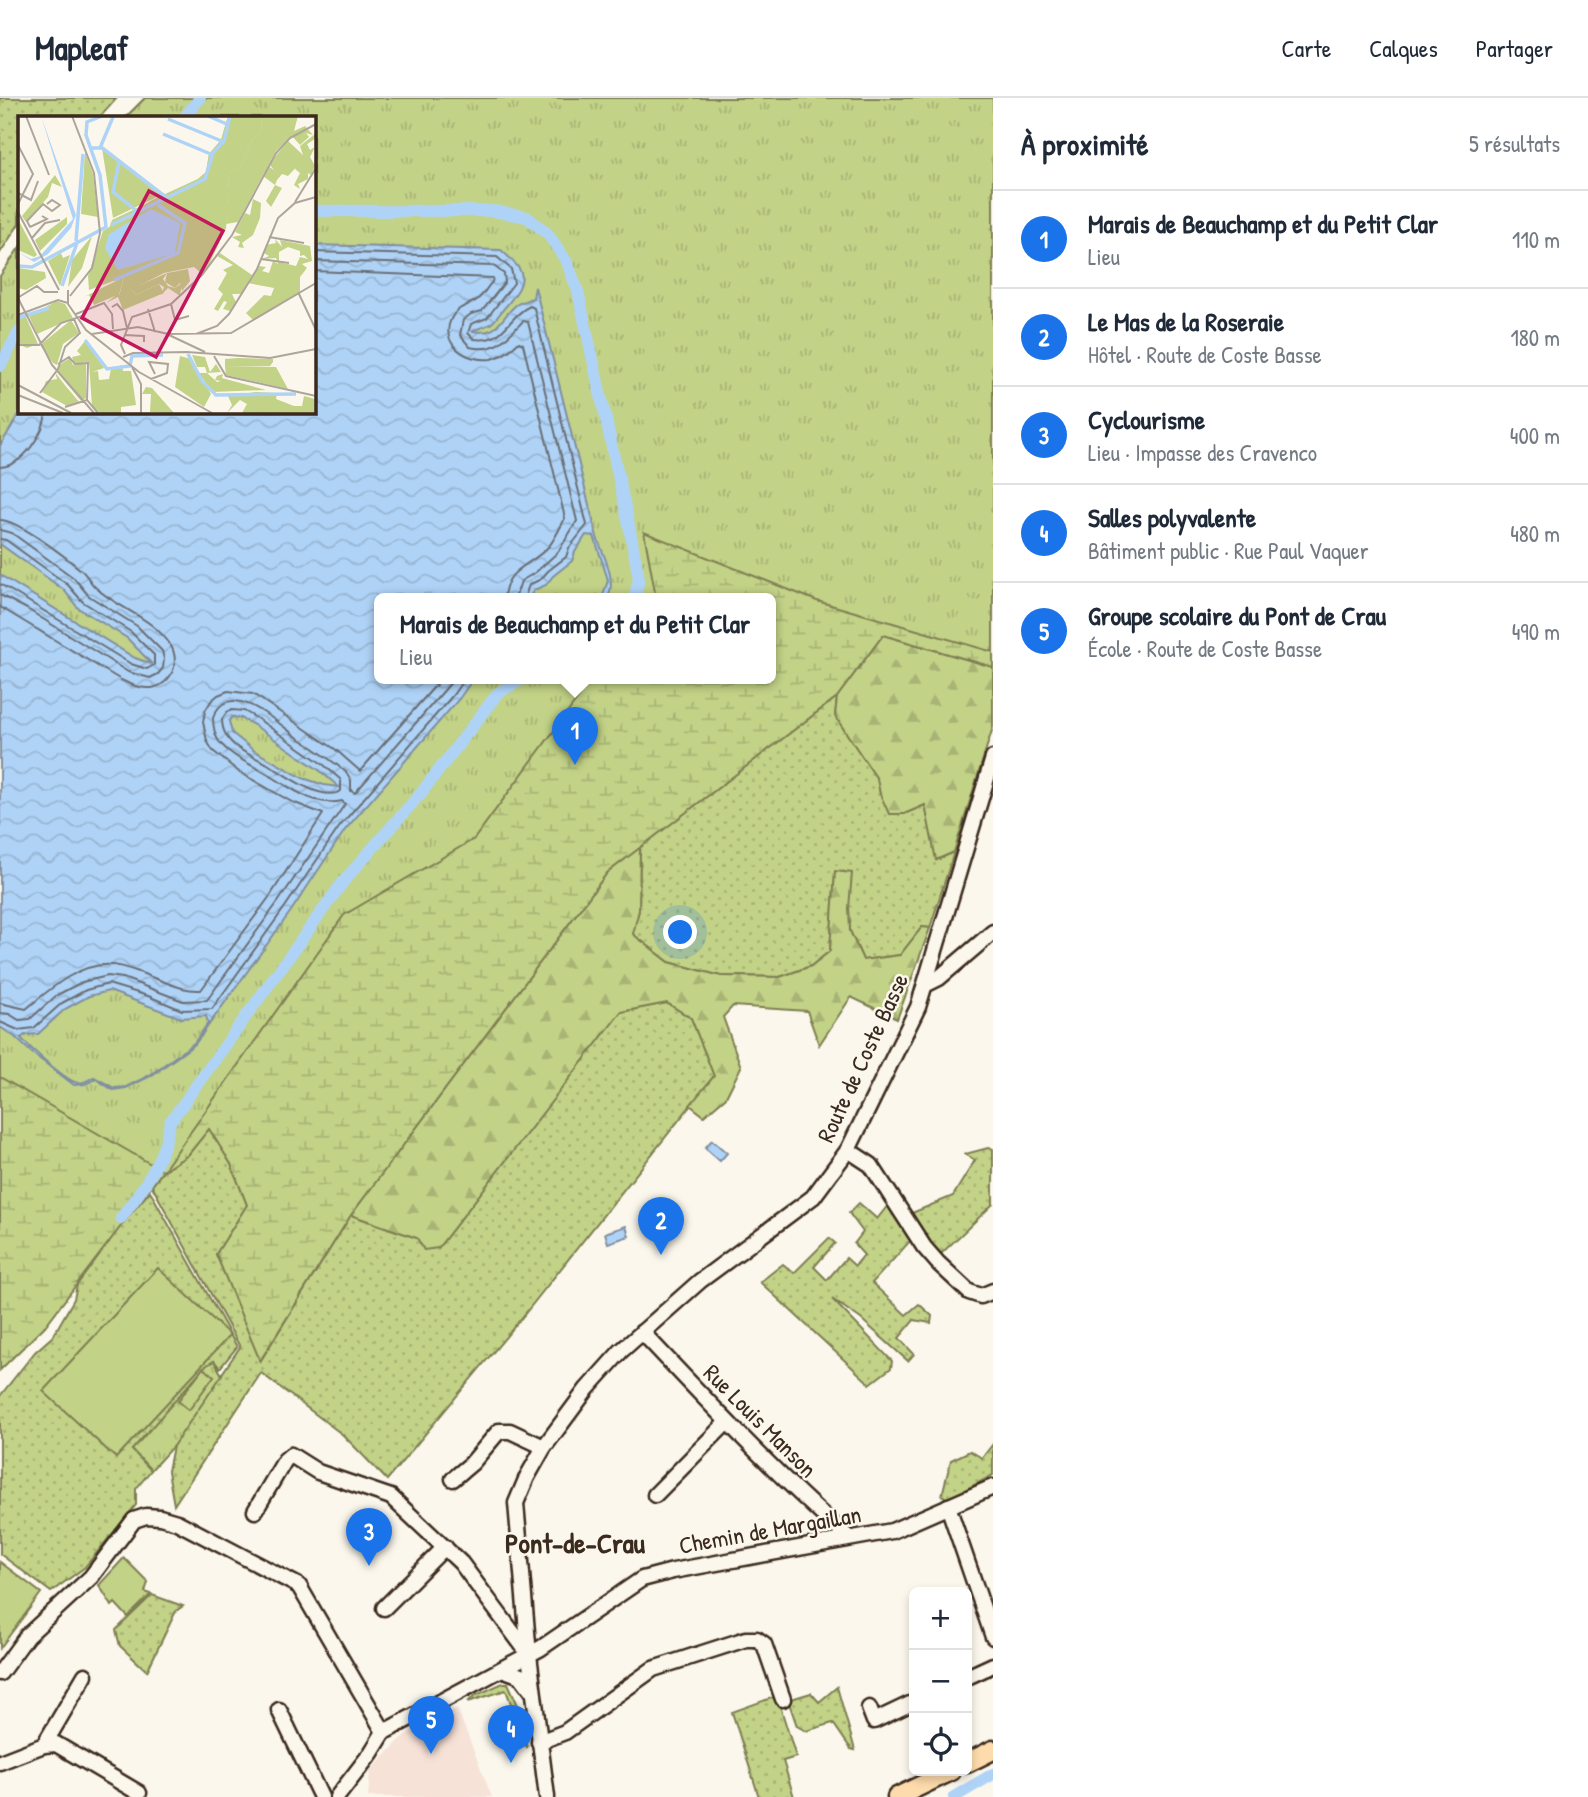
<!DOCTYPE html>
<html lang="fr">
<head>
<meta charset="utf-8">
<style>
  body { margin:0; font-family:"Patrick Hand",sans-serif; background:#f2f2f3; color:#1f2937 }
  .controls { position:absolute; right:21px; bottom:21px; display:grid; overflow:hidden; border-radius:10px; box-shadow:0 4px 10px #0003 }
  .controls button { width:63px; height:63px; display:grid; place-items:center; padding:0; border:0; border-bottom:2px solid #e0e1e3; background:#fff; color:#1f2937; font:35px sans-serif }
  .you { position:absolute; left:681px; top:835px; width:24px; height:24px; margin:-18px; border:5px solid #fff; border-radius:50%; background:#1a73e8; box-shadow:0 0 0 10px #1a73e833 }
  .badge { display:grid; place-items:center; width:46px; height:46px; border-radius:50%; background:#1a73e8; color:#fff; font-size:23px; font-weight:700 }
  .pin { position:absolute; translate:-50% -58px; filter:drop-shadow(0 2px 4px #0008) }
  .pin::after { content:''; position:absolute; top:37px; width:24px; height:21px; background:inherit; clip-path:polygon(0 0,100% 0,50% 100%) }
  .popup { position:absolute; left:374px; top:495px; width:402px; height:91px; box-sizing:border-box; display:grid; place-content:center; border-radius:10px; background:#fff; filter:drop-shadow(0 2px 5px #0005); font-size:23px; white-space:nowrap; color:#747a83 }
  .popup b { font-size:26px; color:#1f2937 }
  .popup::after { content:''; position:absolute; left:50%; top:100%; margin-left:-14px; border:14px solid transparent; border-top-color:#fff }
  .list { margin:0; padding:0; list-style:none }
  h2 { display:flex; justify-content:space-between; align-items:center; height:91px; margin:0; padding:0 28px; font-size:30px }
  h2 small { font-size:23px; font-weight:400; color:#747a83 }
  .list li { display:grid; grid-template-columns:46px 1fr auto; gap:21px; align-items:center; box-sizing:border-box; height:98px; padding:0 28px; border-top:2px solid #e0e1e3 }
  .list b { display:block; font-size:26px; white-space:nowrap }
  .list p { margin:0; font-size:23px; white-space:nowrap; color:#747a83 }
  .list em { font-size:23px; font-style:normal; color:#747a83 }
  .icon { flex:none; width:38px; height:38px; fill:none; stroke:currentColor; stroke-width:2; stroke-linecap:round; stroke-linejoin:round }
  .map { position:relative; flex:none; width:993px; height:1699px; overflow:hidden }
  header { display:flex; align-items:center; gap:42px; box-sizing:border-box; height:98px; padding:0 35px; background:#fff; border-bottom:2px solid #e0e1e3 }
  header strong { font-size:33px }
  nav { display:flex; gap:38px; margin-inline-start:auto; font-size:24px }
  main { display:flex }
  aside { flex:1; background:#fff }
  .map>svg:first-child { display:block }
  .built { fill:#f7e2d8 }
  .grass { fill:url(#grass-dots); stroke:#7e7e52; stroke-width:2 }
  .forest { fill:url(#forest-firs); stroke:#7e7e52; stroke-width:2 }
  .wetland { fill:url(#wetland-marsh); stroke:#7e7e52; stroke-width:2 }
  .park { fill:url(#park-tufts); stroke:#7e7e52; stroke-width:2 }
  .garden { fill:#c2d287; stroke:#7e7e52; stroke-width:2 }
  .water { fill:url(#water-waves); stroke:#818fa0; stroke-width:2; fill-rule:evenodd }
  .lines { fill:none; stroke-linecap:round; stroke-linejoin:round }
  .shore { stroke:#696e75; stroke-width:2 }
  .canal { stroke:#afd3f7; stroke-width:12 }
  .minor-casing { stroke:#3b2a1e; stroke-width:19 }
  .major-casing { stroke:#3b2a1e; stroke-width:23 }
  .minor { stroke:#fbf7ec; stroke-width:14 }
  .major { stroke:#fddbac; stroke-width:18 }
  .labels { text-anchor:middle; stroke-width:5; stroke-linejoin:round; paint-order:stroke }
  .street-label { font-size:24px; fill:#3b2a1e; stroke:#fbf7ec }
  .quarter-label { font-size:28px; font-weight:bold; fill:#3b2a1e; stroke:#fbf7ec }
  .inset-river { fill:none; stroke:#afd3f7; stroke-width:3.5 }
  .inset-road { fill:none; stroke:#aea59a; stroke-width:2 }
  .view { fill:#c2185b; fill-opacity:0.15; stroke:#c2185b; stroke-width:3.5 }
  .inset-edge { fill:none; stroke:#3b2a1e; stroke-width:3.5 }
</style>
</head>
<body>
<header>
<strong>Mapleaf</strong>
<nav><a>Carte</a><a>Calques</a><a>Partager</a></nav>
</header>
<main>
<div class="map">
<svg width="993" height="1699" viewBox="0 0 993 1699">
  <defs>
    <pattern id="grass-dots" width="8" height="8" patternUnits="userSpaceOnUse" patternTransform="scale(1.75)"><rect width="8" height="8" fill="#c2d287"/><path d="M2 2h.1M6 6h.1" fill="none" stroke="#a8b474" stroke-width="1.8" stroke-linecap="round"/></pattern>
    <pattern id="forest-firs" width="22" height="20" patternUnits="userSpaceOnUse" patternTransform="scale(1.75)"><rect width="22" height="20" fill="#c2d287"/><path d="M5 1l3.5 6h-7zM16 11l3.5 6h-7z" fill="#a8b474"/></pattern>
    <pattern id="wetland-marsh" width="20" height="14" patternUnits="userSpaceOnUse" patternTransform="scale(1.75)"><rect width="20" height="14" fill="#c2d287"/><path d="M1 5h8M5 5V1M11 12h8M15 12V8" fill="none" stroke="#a8b474"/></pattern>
    <pattern id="park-tufts" width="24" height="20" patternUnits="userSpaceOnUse" patternTransform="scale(1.75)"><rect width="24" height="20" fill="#c2d287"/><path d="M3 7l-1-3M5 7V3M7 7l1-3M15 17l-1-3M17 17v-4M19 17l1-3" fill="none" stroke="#a8b474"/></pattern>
    <pattern id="water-waves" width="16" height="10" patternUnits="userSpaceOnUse" patternTransform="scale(1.75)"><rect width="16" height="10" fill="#afd3f7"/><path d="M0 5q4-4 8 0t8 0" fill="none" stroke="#97b5d3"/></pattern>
  </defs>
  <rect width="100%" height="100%" fill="#fbf7ec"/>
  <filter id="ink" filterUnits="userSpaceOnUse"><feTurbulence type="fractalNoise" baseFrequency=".0143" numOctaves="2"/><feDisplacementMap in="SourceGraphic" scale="14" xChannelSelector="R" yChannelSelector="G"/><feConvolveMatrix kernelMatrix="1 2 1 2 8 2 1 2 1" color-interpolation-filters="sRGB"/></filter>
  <g filter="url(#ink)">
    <polygon class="built" points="457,1610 492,1699 368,1699 370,1673 404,1638 422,1626"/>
    <g class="grass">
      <polygon points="0,0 117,0 100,19 19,19 19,126 0,155"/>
      <polygon points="837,599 835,618 878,682 880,696 904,716 925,707 937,762 954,754 930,830 922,829 900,857 863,862 850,833 849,810 835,773 830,853 811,868 780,879 721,878 669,864 632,836 639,812 640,749"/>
      <polygon points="667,905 691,920 714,978 524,1217 387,1382 343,1337 261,1275 174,1407 168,1373 173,1348 240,1249 152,1088 163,1073 188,1057 209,1030 231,1066 247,1107 216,1156 261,1262 351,1117 417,1140 438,1150 620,914"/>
      <polygon points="988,1050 993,1051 993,1106 942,1155 934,1153 912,1115 953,1098 975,1062 965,1056"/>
      <polygon points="150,1093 237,1249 220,1270 214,1263 132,1352 151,1372 136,1391 136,1407 85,1469 51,1494 0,1456 0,1298 35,1254 53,1238 74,1201 77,1187 116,1133"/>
      <polygon points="859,1105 877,1121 889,1106 911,1142 872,1185 906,1217 919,1206 932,1218 931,1225 914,1222 899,1240 914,1256 908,1263 861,1221 832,1201 892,1263 891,1270 870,1286 760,1184 783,1166 794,1175 829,1140 835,1145 814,1169 827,1182 846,1160 855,1168 864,1157 854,1146 863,1134 849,1115"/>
      <polygon points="993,1346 993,1377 948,1401 942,1397 951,1362 970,1353 982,1360"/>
      <polygon points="152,1497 183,1508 176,1513 147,1573 120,1548 116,1532"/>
      <polygon points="503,1585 508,1585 523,1618 527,1650 506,1592 468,1604 474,1598"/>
      <polygon points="837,1589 855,1652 851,1651 833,1625 806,1633 797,1628 788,1602 811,1595 819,1604"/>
      <polygon points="777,1598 796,1659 783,1663 794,1699 759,1699 732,1614"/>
    </g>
    <g class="forest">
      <polygon points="883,537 993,569 993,629 954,754 936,762 925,707 904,716 889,716 880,696 877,681 835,618 837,599"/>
      <polygon points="640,749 639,812 633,836 669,864 721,878 780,879 811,868 830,853 835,773 852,775 849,810 850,833 863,862 900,857 922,829 930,830 897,921 851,899 819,947 807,913 733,908 723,919 741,969 726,999 704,1018 690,1007 714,978 691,920 667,905 621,914 438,1150 424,1152 417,1140 351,1117 607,775"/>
    </g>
    <polygon class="wetland" points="145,0 993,0 993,569 883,537 837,599 607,775 351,1117 260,1263 216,1156 247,1107 231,1066 209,1031 188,1057 163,1073 45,1228 0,1272 0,929 473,581 771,581 771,501 607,501 313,19 126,19"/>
    <g class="park">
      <polygon points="145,0 993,0 993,554 817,503 644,434 655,494 651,501 379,501 379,581 569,581 579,599 474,741 344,817 163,1073 0,979 0,178 19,150 19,313 313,313 313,19 126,19"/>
      <polygon points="214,1263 222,1277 173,1348 151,1372 132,1352 204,1269"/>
    </g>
    <g class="garden">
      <polygon points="158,1170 230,1237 116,1360 43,1293"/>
      <polygon points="203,1270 214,1278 189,1312 178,1303"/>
      <polygon points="124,1460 148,1484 145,1494 151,1496 128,1519 115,1505 112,1508 99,1487"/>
      <polygon points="0,1464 41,1495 0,1550"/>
    </g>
    <g class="water">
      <path d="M313,147L501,152C526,174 529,180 507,207C502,212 498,219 493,224C487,229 479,229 473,233C499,238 499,221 516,207C521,204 527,202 533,200L535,189L597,439C603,457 618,483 607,501H602L608,482L594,438L586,437L575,454L572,463L553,478L546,487L534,492L529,501H379V581H473L459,601L345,732L291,813L195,946L151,978L126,990L113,992L96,981L85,986L74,987L32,955L15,939L0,929V477L135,560L152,566L127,540L78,510L64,492L0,446V348L21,313H313ZM232,619L241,620L254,627L319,672L339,689L324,687L303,680L253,652L232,635L229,623ZM109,893L181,920L206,918L208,925L194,945L150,977L126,989L114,990L94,979C90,981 84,985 78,985C67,984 30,950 21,940L25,937L38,936L65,911L89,898Z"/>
      <polygon points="712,1042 727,1055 720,1063 705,1050"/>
      <polygon points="626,1128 629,1138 608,1145 605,1135"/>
    </g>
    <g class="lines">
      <g class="shore">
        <path d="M313,154L497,159L511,171L514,185L487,220L471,226L468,235L474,241C506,245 506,219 530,208L534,210L587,427L569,450L566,459L548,473L541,481L529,487L524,501"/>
        <path d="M313,163L494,168L504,176L505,184L482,213L471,216L463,222L460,237L470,249C495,255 507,240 523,223L528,224L577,423L558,454L536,474L521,483L515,501"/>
        <path d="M313,173L493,180L492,184C487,189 484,196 478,201C470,208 459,207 452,219C438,246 467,264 491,261C502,259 511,252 519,244L523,246L565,420C561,428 555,441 549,448C532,468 505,469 504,501"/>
        <path d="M0,369C23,368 45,335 46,313"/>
        <path d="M0,422C18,422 66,459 81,472C87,477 90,484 95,489C118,511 153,519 171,548C182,567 168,591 147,590C138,590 129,586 121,582L0,509"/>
        <polyline points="0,432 12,435 74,480 89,498 137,528 162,553 164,561 163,570 158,576 150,580 128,574 27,511 0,497"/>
        <polyline points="0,441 6,442 68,487 83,504 131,534 154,557 154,567 147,571 131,566 0,486"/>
        <path d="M232,612L244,613L258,621L324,667L341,682V693C321,705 283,675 266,665C253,658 233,651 226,637C223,632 222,626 222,621L227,614Z"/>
        <path d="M0,905L26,911C49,892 79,864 112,867C126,868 141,875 154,880C171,886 183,893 201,892L270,798L323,716L290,703L239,674L213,653L207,643L203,624L205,613L211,603L218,597L228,593L253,596L335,651L360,673L441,581"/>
        <path d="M0,915L9,916L19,922L30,921L57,897L82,884L108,878L123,880L183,903L207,902L278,804L345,706L342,703C312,710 286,686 262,673C248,665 233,659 221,646C215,640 213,628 213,620C228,578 278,625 297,639C314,650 330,661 346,674L351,682V693L355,695L454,581"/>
        <polyline points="0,924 18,932 34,930 62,905 86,892 108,886 148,898 182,912 212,911 285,809 340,728 453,597 464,581"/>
      </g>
      <g class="canal">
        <polyline points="185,19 200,0"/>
        <polyline points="313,113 494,113 527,119 548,136 567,164 578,193 629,427 639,481 634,501"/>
        <polyline points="0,268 19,234"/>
        <path d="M121,1120C145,1088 163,1064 170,1024L343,784L422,694L498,595L522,581"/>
        <polyline points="954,1699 993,1676"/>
      </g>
      <defs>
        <g id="minor">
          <polyline points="925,887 939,880 993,834"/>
          <polyline points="848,1052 871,1067 924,1149 938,1165 969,1194 981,1198 993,1193"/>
          <path d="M642,1234C709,1305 776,1377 849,1440"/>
          <polyline points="453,1381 472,1365 499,1333 510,1333 544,1349"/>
          <polyline points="655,1397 727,1324"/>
          <polyline points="948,1408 993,1539"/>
          <polyline points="255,1413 285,1362 291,1357 318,1374 391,1399 461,1465 528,1555"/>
          <polyline points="384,1510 445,1449"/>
          <polyline points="502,1571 521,1578 533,1594"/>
          <polyline points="0,1575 27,1538 91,1479 134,1422 146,1418 160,1419 177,1424 299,1488 384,1634"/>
          <polyline points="967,1579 993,1567"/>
          <polyline points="869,1610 874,1623 914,1604"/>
          <polyline points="279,1612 321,1699"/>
          <polyline points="539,1644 565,1634 653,1571 746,1541 757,1541 764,1546 783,1601"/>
          <polyline points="44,1647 85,1577"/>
          <polyline points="0,1664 44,1647 56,1646 139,1695"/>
          <polyline points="337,1699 371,1655 384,1634 541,1550 642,1481 673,1473 892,1433 993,1389"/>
          <polyline points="547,1699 529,1557 516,1405 527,1379 544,1349 587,1291 621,1253 700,1183 813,1099 848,1052 918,909 993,660"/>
        </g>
        <g id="major">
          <polyline points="967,1665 993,1652"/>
          <polyline points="897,1699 951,1673"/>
        </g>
      </defs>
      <use href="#minor" class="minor-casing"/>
      <use href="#major" class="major-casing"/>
      <use href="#minor" class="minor"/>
      <use href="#major" class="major"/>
    </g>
  </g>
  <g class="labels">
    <g class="street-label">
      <text transform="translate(863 960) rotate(-65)" y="8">Route de Coste Basse</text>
      <text transform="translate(760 1323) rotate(45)" y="8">Rue Louis Manson</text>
      <text transform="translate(770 1432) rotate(-10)" y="8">Chemin de Margaillan</text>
    </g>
    <g class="quarter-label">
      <text x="575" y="1455">Pont-de-Crau</text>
    </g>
  </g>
  <g transform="translate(18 18)">
    <rect width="298" height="298" fill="#fbf7ec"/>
    <path d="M244,0H280L276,15L287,10L295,19L288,17L291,21L282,29L274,20L258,35L220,106L208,108L211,57L223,50L232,27L243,15ZM270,25L285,39L284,45L270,60L264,58L259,64L257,69L264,72L253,91L248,85L257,69L245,60L250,50L256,54L251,48ZM84,32L101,46L96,72L102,47L143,79L95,102ZM67,36L75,58L80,101L63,98ZM235,83L243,87L242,102L235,119L224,127L226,132L220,131L222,126L214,121L224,119L217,116L227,97L232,99ZM0,103L19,139L16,141L0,134ZM257,123L264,131L262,124L292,130L294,145L284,148L289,152L282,161V176L235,204L228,197L246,179L253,180L256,172L230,167L241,150L248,151L244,155L251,157L255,145L260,148L258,142L244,143L251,140L246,137L248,129L258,127ZM270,131L282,135V140L286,139L290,143L282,141L278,150L261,146V136ZM43,137L45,142L52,139L42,170L30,145ZM202,137L234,159L223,178H214L218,186L212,195L205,193L209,186L206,185L200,195L196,193L205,178L200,173L209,157L205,154L215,149L199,140ZM0,152L27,156L28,162L8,174L0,172ZM170,153L172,165L164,175L162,167L157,172L147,166L149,157ZM106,161L101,179L113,173L118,179L141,168L146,177L105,194L100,181L88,187L97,180L76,189L71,179L66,181ZM39,185L47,188L55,202L19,218L11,200ZM7,199L20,228L9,232L0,228V200ZM53,204L61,217L45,228L39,249L35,247L22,229ZM67,225L86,252L74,256L80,255L81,264L91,263L93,253L104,249L105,255H113L118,289L103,291V297H82L74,290L71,247H56L54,241L63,239L59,235ZM174,239L187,241L192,256L198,248L203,256L189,257L199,266L203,265L197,264L199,260L205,258L204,262L248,274L194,276L181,257H189L187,251H179ZM162,240L173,243L193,278L186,291L157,271ZM52,242L55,249L68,246V282L63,285L39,256L41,249ZM207,250L258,251L270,273L208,259ZM37,256L46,268L62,287L49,290L24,276L28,265L39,263ZM238,276L259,277L258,283L276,290H284L286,280L297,283V297H224L229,288L222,284L209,297L214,289L210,280Z" fill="#c2d287" fill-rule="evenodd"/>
    <path d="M297,18V23L289,28L292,34L297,31L292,41L297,50L293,59L290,57V63L280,68L282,73L276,69L282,57L277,53L285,39L282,30ZM149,157L145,163L150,170L157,172L164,167L162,180L150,172L143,179L146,171L141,168L118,179L113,173Z" fill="#c2d287"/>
    <path d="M210,0H244L243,15L232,27L223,50L211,57L208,112L190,151L184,158L176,151L146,157L101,180L106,161L71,174L70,160L85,115L134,84L180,63L188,56L191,38L203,24Z" fill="#c2d287"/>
    <path d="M210,0H244L243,15L232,27L223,50L211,57L208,112L183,156L162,134L137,149L124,150L101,162L84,134L94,104L180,63L188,56L191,38L203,24ZM37,59L44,71L34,67L30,81L8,106L4,100ZM128,271L134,272L156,297L132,296L133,278H124Z" fill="#c2d287"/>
    <path d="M49,101V108L22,135L17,124ZM74,120L64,152L50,171L54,144ZM220,242L255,243V246L252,250H207V243Z" fill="#c2d287"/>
    <path d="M23,0L58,99L53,112L30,138L16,146L0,136L13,143L22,140L55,103ZM133,93L162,107L157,137L100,154L87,132L91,118Z" fill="#afd3f7"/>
    <path class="inset-river" d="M190,0L211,9M150,3L206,26M145,18L195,39M83,31L149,82M73,32H82L95,1M101,46L95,76L120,96M93,109L187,63L195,37L206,25L212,0M58,125L65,38M0,150L14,151L88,111L82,59L68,19L69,6L84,0M96,164L160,137L167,107L140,89M44,170L60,124M0,202L31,192M67,224L89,253L112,250L114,240L145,239M170,238L184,265L198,279L278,278"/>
    <path class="inset-road" d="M8,0L31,59M0,29L15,58L0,88M0,77L13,84L20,65M277,86L298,52M0,96L41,174M12,111L9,105L25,88L34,95L42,89L34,84L29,88M12,111L29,103L24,100M251,121L286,127M14,122L27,107L42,104M243,143L271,147M50,174V188L68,214L121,256L194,297M281,178L298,214M52,180L74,152L82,117L76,57L54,0M1,181L19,170L26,176H40M0,182L34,249L76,297M153,188L157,204L171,200M94,191L99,188L105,195L109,212M130,193L137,216M58,198L86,187L94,198L95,213M0,199L40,184L50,187M74,218L120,211L150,218L213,217L298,167M178,218L199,210L211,198L239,153L260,102L277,87L298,81M106,219L126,220V226M151,219L187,236M0,229H21L43,207L64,200L74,207M107,238L103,229L114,201L153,188L184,159L214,119L258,37L272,22L298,8M196,240L208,260L298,280M105,241L115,237L169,236L252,242L298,233M40,248L51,241L57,248L70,247L69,284L80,297M114,251L123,268V297M133,263L149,257L150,248L131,246L137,258M0,269L53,297M22,277L40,253L47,231L62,217L56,203M0,279L45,297M47,291L69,284"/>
    <path class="view" d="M131,75L205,115L138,241L64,202Z"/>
    <rect width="298" height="298" class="inset-edge"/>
  </g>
</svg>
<div class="controls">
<button>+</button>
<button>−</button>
<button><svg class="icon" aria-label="locate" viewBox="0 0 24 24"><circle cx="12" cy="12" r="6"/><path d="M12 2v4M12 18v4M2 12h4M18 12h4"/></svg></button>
</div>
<div class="you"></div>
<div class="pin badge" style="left:575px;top:667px">1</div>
<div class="popup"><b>Marais de Beauchamp et du Petit Clar</b>Lieu</div>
<div class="pin badge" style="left:661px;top:1157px">2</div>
<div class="pin badge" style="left:369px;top:1468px">3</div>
<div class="pin badge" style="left:511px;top:1665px">4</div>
<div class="pin badge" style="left:431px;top:1656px">5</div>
</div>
<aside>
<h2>À proximité<small>5 résultats</small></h2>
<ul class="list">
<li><span class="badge">1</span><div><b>Marais de Beauchamp et du Petit Clar</b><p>Lieu</p></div><em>110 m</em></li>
<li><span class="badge">2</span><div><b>Le Mas de la Roseraie</b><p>Hôtel · Route de Coste Basse</p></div><em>180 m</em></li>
<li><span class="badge">3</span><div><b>Cyclourisme</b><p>Lieu · Impasse des Cravenco</p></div><em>400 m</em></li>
<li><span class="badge">4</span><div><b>Salles polyvalente</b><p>Bâtiment public · Rue Paul Vaquer</p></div><em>480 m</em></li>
<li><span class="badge">5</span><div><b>Groupe scolaire du Pont de Crau</b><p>École · Route de Coste Basse</p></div><em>490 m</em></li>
</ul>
</aside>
</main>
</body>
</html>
